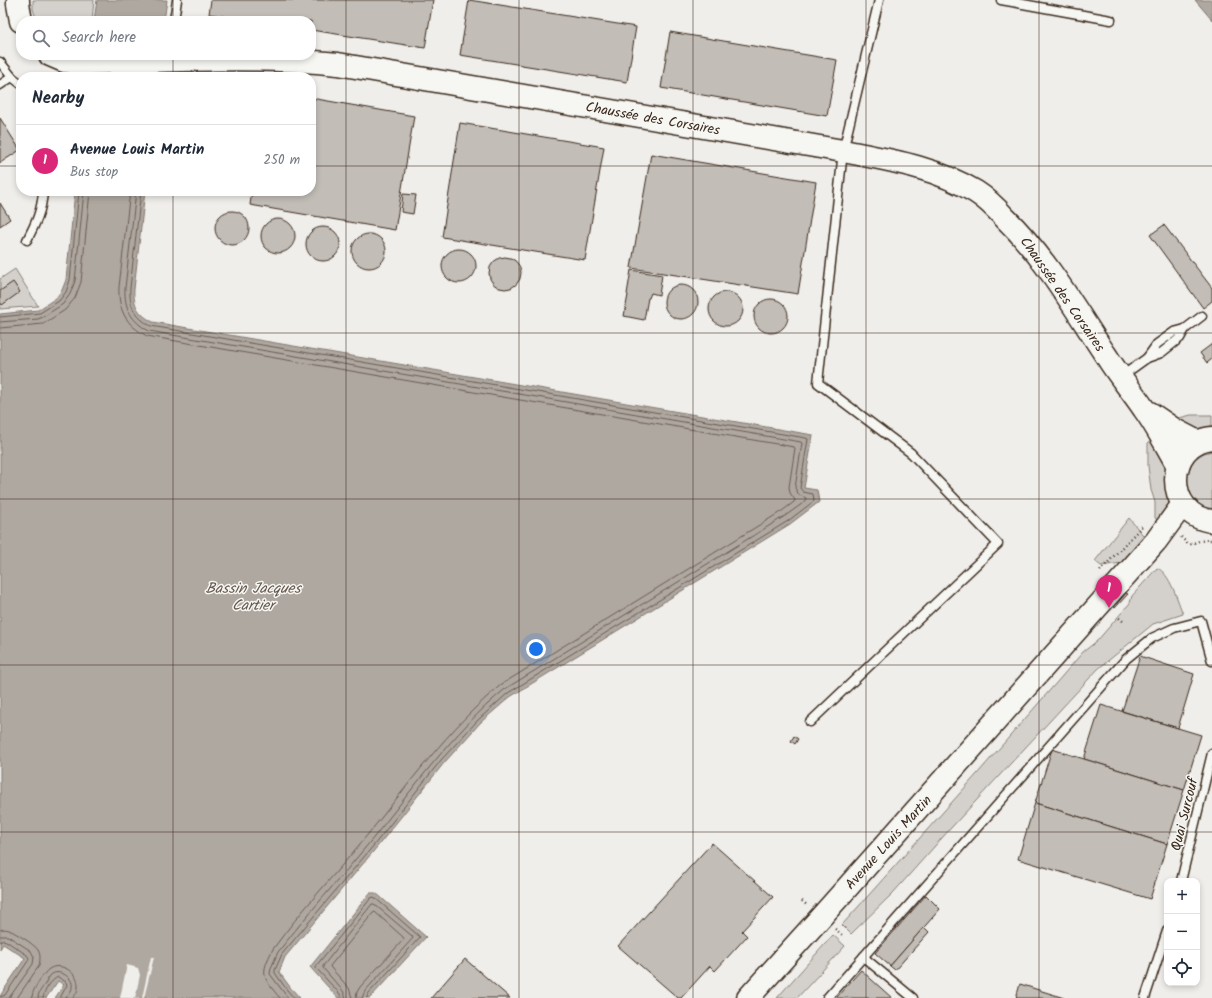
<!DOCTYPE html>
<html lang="en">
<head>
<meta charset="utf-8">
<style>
  body { margin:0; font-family:Kalam,sans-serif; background:#f6f6f7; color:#1f2937 }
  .controls { position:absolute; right:12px; bottom:12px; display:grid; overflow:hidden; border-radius:8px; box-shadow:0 2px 6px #0003 }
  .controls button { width:36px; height:36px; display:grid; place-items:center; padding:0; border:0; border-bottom:1px solid #e0e1e3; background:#fff; color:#1f2937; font:20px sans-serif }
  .you { position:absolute; left:536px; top:649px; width:14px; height:14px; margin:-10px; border:3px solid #fff; border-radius:50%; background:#1a73e8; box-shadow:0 0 0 6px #1a73e833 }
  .badge { display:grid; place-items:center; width:26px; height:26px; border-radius:50%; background:#db2777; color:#fff; font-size:13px; font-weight:700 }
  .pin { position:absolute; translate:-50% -33px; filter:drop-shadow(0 1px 2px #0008) }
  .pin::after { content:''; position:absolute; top:21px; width:14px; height:12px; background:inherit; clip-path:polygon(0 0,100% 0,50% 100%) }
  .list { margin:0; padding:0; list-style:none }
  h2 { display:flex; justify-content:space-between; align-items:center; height:52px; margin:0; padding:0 16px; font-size:17px }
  h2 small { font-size:13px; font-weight:400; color:#747a83 }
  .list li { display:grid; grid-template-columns:26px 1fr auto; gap:12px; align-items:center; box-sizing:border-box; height:72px; padding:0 16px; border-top:1px solid #e0e1e3 }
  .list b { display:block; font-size:15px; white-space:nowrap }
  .list p { margin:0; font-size:13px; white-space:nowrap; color:#747a83 }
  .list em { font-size:13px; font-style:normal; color:#747a83 }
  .icon { flex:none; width:22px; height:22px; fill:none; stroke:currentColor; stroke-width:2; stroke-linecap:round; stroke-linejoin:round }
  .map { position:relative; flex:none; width:1212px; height:998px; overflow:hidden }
  .search { position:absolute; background:#fff; box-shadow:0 2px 6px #0003; left:16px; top:16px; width:300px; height:44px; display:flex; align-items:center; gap:10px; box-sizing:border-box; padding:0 14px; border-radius:16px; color:#747a83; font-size:15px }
  .panel { position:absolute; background:#fff; box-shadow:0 2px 6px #0003; left:16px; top:72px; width:300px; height:124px; border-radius:16px }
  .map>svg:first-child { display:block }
  .green { fill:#d4d1cc; stroke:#887e75 }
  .water { fill:#afa8a1; stroke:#81766d }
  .pier { fill:#efeeea }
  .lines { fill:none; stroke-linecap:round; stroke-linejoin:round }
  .shore { stroke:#695c52; stroke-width:1 }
  .building { fill:#c2bdb7; stroke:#3b2a1e }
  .lane-casing { stroke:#3b2a1e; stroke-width:11 }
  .secondary-casing { stroke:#3b2a1e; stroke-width:25 }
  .path { stroke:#3b2a1e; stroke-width:2.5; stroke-dasharray:1 3; stroke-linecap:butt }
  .lane { stroke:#f6f6f2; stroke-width:8 }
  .secondary { stroke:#f6f6f2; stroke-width:22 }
  .grid { fill:none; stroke:#3b2a1e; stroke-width:1; stroke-opacity:0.55 }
  .labels { text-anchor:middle; stroke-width:3; stroke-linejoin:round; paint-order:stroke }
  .street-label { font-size:14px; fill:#3b2a1e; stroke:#f6f6f2 }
  .water-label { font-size:15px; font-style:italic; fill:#64564c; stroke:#f6f6f2 }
</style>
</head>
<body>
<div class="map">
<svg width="1212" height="998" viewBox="0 0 1212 998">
  <rect width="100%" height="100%" fill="#efeeea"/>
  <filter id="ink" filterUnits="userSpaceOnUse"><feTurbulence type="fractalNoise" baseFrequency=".025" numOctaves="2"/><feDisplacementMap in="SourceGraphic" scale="8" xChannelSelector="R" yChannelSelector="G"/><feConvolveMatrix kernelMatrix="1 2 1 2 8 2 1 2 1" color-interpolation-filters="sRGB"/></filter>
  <g filter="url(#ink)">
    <g class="green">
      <polygon points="33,0 94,0 92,21 37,21 33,9"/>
      <polygon points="15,269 38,306 0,309 0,279"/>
      <polygon points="1191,415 1212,415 1212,432 1203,434 1175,419"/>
      <polygon points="1154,438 1166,466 1166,486 1170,503 1162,525 1155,518 1155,502 1151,490 1148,466 1148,443"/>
      <polygon points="1212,451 1212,514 1202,511 1187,491 1187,473 1189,468 1196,458 1204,453"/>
      <polygon points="1129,518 1147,540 1128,562 1101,566 1095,561"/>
      <path d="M1157,568C1170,573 1178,602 1183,614L1153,624L1098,669L950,829L893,893L851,934L842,925L978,773L1083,652L1097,641L1130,603L1132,596Z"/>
      <polygon points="833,935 845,946 797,998 777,998"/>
    </g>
    <g class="water">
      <polygon points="97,0 167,0 164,21 94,21"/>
      <polygon points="1195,0 1212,0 1212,20"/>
      <path d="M75,191H145L134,289C133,305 138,314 153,322L813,435L804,488L817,490L819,502L790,524L510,697L481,722L444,763L377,847L285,957L279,972L290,987L300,998H55L64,985L58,981L46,998H0V996L25,958L3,944L0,949V314L38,310L56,298L62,290L66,280Z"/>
      <polygon points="370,893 376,893 426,937 370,998 338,998 310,967"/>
    </g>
    <g class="pier">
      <polygon points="88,55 163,55 160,77 85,77"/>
      <polygon points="151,957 154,957 144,998 142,998"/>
      <polygon points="127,965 138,968 140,975 135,998 120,998"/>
    </g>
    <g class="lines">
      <g class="shore">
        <path d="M130,191L119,287C118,310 126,325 147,336L794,447L795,448L789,487L790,493L795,500L794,502L782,511L502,684C448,728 408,786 364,839C334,876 301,910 273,949C260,974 262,977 280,998"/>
        <path d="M136,191L125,288C124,308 131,321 149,331L801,442L802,443L795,488L799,495L806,498V501L785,516L505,689C452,733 413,789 370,842C340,879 307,914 278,952L271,968L270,974L288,998"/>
        <path d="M141,191L130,288C129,307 135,317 151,326L806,438L808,439L800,488L803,492L813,494L814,500V501L788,521L508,693L478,720L441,760L374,845L282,954L275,970V973L287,990L294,998"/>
        <polyline points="0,317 40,313 59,301 66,292 70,280 79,191"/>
        <polyline points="0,322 38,319 43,317 63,304 70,294 75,281 84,191"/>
        <polyline points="0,328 43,324 65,310 75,298 81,282 90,191"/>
        <path d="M0,930C3,929 6,929 9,930C16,933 34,944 38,950C41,955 40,960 39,966L17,998"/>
        <polyline points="0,936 8,936 31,951 34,957 33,964 9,998"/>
        <polyline points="0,942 3,940 6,941 27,955 29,958 28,961 5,995 0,997"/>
        <path d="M32,998C32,991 36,987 39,981C42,977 45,972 49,969C61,961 79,973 78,987C78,991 76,994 73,998"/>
        <path d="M38,998C38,992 42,989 45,984C47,981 49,976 52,974C60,969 74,978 72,987C72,991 68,995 66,998"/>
        <path d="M43,998C44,991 51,980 58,977L66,982L67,985L60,998"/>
        <polyline points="341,998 340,994 316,968 316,966 371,898 374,897 420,937 368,994 367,998"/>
        <polyline points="346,998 343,991 323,968 323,966 372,904 374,904 412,936 413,938 365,991 362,998"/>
        <polyline points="352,998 349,988 331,968 330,966 373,913 375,912 403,937 404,939 360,987 357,992 356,998"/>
      </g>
    </g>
    <g class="building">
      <polygon points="211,0 433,0 425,48 311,30 311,21 254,21 209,14"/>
      <polygon points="469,0 636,27 627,82 460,55"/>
      <polygon points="670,32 837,60 827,116 661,88"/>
      <polygon points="311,98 414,116 395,230 250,205 252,191 311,191"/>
      <polygon points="0,118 20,150 0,163"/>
      <polygon points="460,123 604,147 585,260 442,237"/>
      <polygon points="651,154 816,182 798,294 631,268"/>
      <polygon points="403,194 416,195 413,214 401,212"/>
      <polygon points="0,203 10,219 0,226"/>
      <circle cx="232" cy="228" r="17"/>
      <circle cx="278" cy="236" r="17"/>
      <polygon points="1164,225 1212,288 1212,301 1203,308 1150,235"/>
      <circle cx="323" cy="244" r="17"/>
      <circle cx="369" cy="251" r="17"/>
      <circle cx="459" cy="266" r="17"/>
      <circle cx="505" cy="273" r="16"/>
      <polygon points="631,270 662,275 659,295 651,293 649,298 648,298 644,320 624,316 628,295 627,294"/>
      <polygon points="13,282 20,292 2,305 0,302 0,291"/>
      <circle cx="681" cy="302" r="17"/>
      <circle cx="726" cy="309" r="17"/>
      <circle cx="771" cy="316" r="17"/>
      <polygon points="1212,344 1212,359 1207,363 1200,353"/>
      <polygon points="1126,593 1128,594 1115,608 1114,607"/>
      <polygon points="1140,656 1194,674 1178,728 1122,711"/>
      <polygon points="1101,705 1201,735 1184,790 1084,759"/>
      <polygon points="794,736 798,739 795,744 791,741"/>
      <polygon points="1052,749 1184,790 1167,844 1035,803"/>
      <polygon points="1035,803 1167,844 1150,899 1018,859"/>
      <polygon points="712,843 773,897 742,931 747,936 715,971 710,966 681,998 678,998 618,946"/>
      <polygon points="926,895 940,909 890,966 875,953"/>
      <polygon points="924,927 929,932 895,970 890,966"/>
      <polygon points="465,959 510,998 431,998"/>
      <polygon points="861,970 892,998 836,998"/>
      <polygon points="1020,984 1064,998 1016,998"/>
    </g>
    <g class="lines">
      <defs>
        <g id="lane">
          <polyline points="1001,0 1111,20"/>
          <polyline points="174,21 177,0"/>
          <polyline points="0,62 12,77 21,84"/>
          <polyline points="72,77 76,62"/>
          <polyline points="0,85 12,77"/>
          <path d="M27,240C36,223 42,210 43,191"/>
          <polyline points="1147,358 1157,344 1174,332 1185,329 1202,316"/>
          <polyline points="1122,376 1147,358 1161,353 1180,338 1185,329"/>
          <polyline points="810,722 998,544 911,453 818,383 843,151 879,0"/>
          <polyline points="1181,881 1212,753"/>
          <polyline points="864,956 867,960 913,998"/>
          <polyline points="827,998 1126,659 1152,638 1174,628 1201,621 1212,661"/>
          <polyline points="1145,998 1167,931"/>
        </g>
        <g id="secondary">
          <polyline points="18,0 18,4 21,21"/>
          <path d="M50,55L64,61L82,63C167,61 253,55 338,64L843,151C889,160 935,167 976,192C987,199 996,208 1005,218C1046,258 1075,309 1107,357C1118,375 1132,391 1144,409C1157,427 1167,447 1178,466"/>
          <polyline points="1150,413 1175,430 1198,442"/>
          <path d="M1212,438C1164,443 1164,516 1212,521"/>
          <polyline points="748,998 821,917 1156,541 1183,504"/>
        </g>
      </defs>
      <use href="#lane" class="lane-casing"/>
      <use href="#secondary" class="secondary-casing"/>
      <g class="path">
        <polyline points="1181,537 1187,543 1191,544 1199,541 1211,540"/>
        <polyline points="1100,571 1143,525"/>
        <polyline points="1119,618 1124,622"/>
        <polyline points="802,901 808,906"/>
        <polyline points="835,929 844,936"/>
      </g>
      <use href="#lane" class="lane"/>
      <use href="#secondary" class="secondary"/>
    </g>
  </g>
  <path class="grid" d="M173,0V21M346,0V998M519,0V998M693,0V998M866,0V998M1039,0V998M173,55V77M0,166H21M311,166H1212M173,191V998M0,333H1212M0,499H1212M0,665H1212M0,832H1212"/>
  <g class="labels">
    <g class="street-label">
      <text transform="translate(653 118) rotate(10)" y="5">Chaussée des Corsaires</text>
      <text transform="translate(1063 294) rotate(55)" y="5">Chaussée des Corsaires</text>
      <text transform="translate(1184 814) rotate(-76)" y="5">Quai Surcouf</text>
      <text transform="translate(888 842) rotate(-48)" y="5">Avenue Louis Martin</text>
    </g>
    <g class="water-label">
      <text x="253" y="593">Bassin Jacques<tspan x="253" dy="17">Cartier</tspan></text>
    </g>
  </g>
</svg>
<div class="controls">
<button>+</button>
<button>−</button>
<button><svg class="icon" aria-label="locate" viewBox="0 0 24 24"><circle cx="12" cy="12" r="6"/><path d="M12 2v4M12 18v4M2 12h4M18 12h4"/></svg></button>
</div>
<div class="you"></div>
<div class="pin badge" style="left:1109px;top:608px">1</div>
<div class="search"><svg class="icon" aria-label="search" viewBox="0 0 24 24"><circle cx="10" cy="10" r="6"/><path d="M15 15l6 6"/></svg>Search here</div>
<section class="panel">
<h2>Nearby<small></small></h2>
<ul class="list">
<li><span class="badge">1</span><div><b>Avenue Louis Martin</b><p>Bus stop</p></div><em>250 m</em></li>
</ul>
</section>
</div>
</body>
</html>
